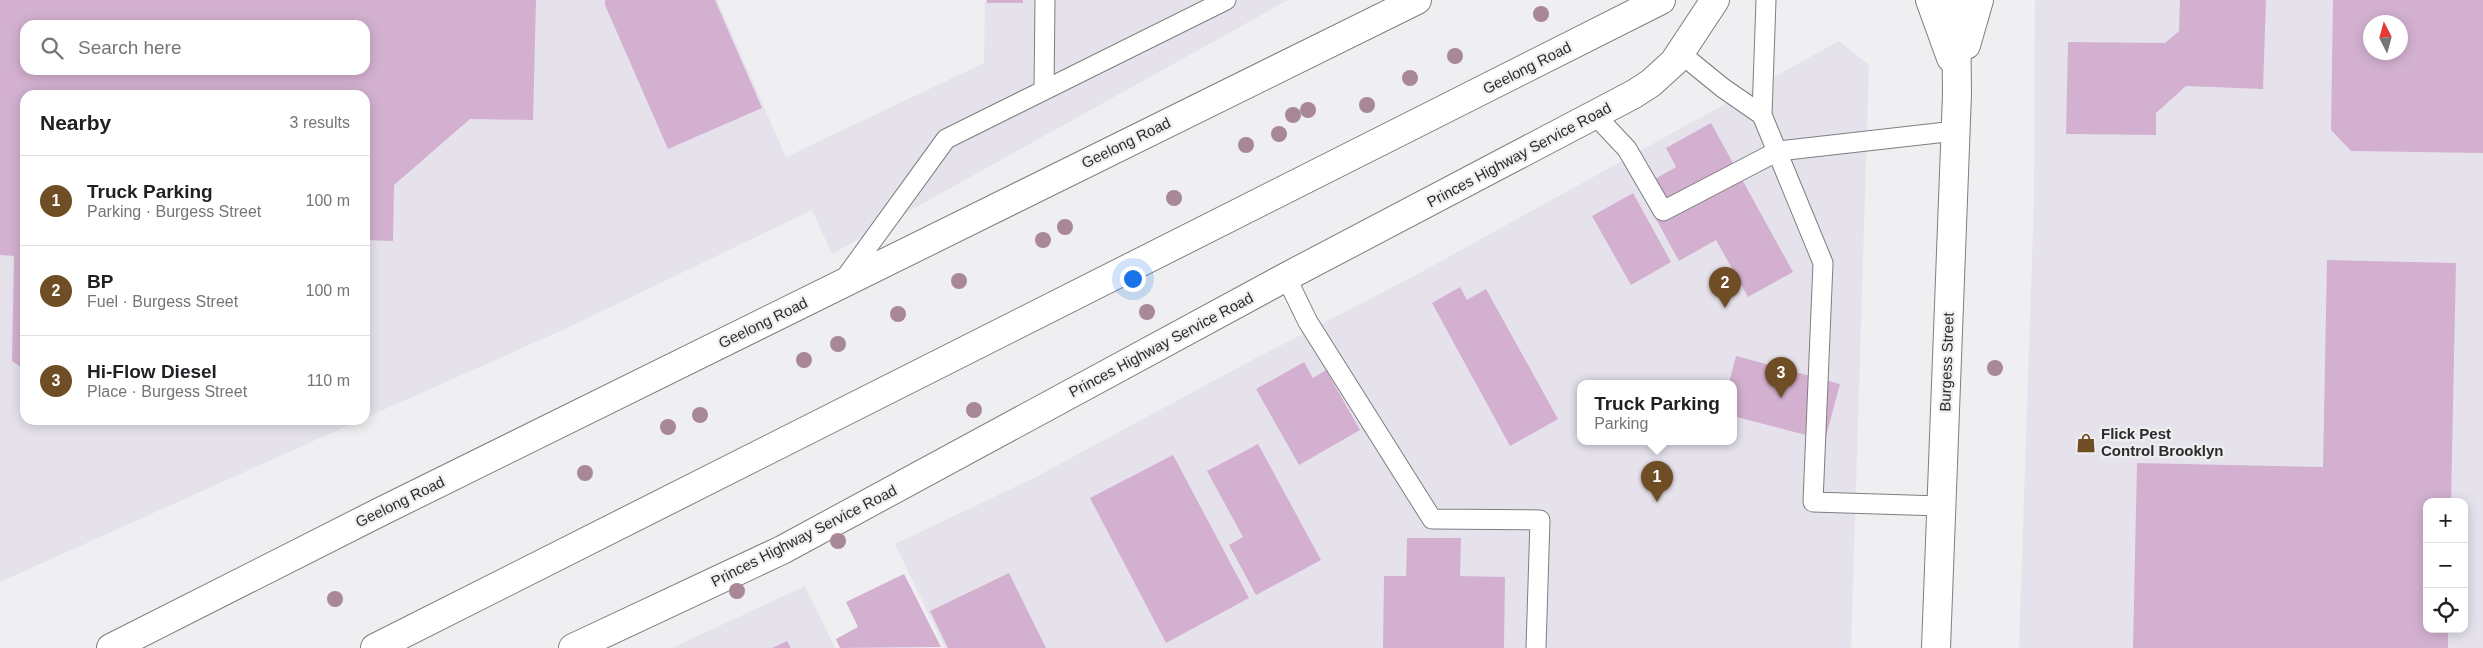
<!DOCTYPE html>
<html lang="en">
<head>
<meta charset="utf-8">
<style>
  body { margin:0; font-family:Arial,sans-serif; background:#f2f2f2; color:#202124 }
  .controls { position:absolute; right:15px; bottom:15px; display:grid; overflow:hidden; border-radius:10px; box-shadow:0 2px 12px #0003 }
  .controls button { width:45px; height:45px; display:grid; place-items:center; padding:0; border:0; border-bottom:1px solid #e0e0e0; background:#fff; color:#202124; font:25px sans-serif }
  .compass { position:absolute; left:2363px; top:15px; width:45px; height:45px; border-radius:50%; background:#fff; box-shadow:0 2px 12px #0003; rotate:354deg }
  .you { position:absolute; left:1132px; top:278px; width:18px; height:18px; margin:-12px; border:4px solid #fff; border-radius:50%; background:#1a73e8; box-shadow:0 0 0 8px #1a73e833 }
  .badge { display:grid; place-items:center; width:32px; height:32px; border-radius:50%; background:#6f4e25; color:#fff; font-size:16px; font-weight:700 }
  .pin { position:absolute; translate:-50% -41px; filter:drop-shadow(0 1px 2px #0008) }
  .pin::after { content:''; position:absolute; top:26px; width:18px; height:15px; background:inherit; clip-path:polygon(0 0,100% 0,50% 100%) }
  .popup { position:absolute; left:1577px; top:380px; width:160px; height:65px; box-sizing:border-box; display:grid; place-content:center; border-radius:10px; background:#fff; filter:drop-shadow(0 1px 4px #0005); font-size:16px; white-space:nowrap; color:#757577 }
  .popup b { font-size:19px; color:#202124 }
  .popup::after { content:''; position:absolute; left:50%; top:100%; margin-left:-10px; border:10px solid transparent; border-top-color:#fff }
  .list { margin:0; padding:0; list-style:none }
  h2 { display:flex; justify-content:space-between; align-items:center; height:65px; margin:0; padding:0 20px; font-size:21px }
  h2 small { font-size:16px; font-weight:400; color:#757577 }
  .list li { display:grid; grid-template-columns:32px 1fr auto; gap:15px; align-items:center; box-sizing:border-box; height:90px; padding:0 20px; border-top:1px solid #e0e0e0 }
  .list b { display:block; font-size:19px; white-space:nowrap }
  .list p { margin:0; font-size:16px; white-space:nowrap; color:#757577 }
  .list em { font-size:16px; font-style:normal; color:#757577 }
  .icon { flex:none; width:28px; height:28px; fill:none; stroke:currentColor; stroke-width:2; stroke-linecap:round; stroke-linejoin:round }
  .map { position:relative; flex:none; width:2483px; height:648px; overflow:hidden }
  .search { position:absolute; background:#fff; box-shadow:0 2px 12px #0003; left:20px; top:20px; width:350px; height:55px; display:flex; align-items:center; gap:12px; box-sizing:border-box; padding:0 18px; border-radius:15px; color:#757577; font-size:19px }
  .panel { position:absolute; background:#fff; box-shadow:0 2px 12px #0003; left:20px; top:90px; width:350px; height:335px; border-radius:15px }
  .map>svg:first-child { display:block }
  .built { fill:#e6e2ec; fill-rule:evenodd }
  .building { fill:#d3b0d0; fill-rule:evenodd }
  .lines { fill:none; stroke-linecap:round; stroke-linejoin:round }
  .lane-casing { stroke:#7e7d7f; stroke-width:21 }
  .street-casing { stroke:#7e7d7f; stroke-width:30 }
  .highway-casing { stroke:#7e7d7f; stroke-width:30 }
  .lane { stroke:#fff; stroke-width:19 }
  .street { stroke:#fff; stroke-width:28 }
  .highway { stroke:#fff; stroke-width:28 }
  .tree { fill:#a88796 }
  .labels { text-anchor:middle; stroke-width:4.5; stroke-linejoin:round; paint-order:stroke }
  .street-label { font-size:15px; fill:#2c2b2c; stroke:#efeef1 }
  .poi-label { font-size:15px; font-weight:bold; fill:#2c2b2c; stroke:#efeef1; text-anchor:start }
</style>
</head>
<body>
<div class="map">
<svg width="2483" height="648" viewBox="0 0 2483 648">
  <rect width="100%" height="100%" fill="#efeef1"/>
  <g class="built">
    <path d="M0,0H717L786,157L984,63L985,0H1288L832,254L812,210L567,328L365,418V95H25V420H360L0,582ZM25,25H365V70H25Z"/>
    <path d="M2035,0H2483V648H2019L2034,200ZM2370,22H2400V52H2370ZM2427,502H2464V629H2427Z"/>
    <path d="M1839,41L1869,65L1851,648H945L895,544L1034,478L1239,367L1414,276ZM1581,383H1733V441H1581Z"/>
    <polygon points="805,586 835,648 672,648"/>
  </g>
  <g class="building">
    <path d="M0,0H536L533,120L470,119L394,185L393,241L365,240V95H25V370L12,361L14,256L0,255ZM25,25H365V70H25Z"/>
    <polygon points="605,0 715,0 762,108 668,149 605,5"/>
    <rect x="987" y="0" width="36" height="3"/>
    <polygon points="2180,0 2266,0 2263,89 2186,86 2156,113 2156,135 2066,134 2068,42 2165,43 2179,31"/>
    <path d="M2333,0H2483V153L2351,151L2331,130ZM2370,22H2400V52H2370Z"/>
    <polygon points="1711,123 1793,272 1748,297 1716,240 1679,261 1639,188 1676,167 1666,148"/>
    <polygon points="1633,193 1671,262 1631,285 1592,216"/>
    <polygon points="2327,260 2456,263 2451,502 2427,502 2427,629 2448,629 2448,648 2133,648 2137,463 2323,467"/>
    <polygon points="1460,287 1467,300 1486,289 1558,419 1510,446 1432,303"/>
    <polygon points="1736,356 1840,384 1825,440 1733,416 1733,383 1729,383"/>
    <polygon points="1304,362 1313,378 1326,370 1360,430 1299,465 1256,389"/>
    <polygon points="1258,444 1321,560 1256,595 1229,545 1243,537 1207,471"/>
    <polygon points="1173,455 1249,598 1166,643 1090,498"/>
    <polygon points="1407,538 1461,538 1460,576 1505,577 1504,648 1383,648 1384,576 1406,576"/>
    <polygon points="1009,573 1046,648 948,648 930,611"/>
    <polygon points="904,574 941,647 840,648 836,639 858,627 846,602"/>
    <polygon points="787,641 791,648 772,648"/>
  </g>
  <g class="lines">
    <defs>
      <g id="lane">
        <polyline points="1766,0 1762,115 1823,263 1813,502 1941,506"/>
        <polyline points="1680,53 1723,88 1762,115"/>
        <polyline points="1044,90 1045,0"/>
        <polyline points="1595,115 1627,149 1663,211 1778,151 1955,131"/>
        <polyline points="1286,277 1308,322 1432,519 1540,520 1536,648"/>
        <polyline points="843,281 946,139 1226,0"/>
      </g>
      <g id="street">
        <polyline points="1930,0 1951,58"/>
        <polyline points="1966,45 1979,0"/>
        <polyline points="573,648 782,550 1286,277 1634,94 1651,83 1674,62 1715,0"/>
        <polyline points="1936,648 1957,94 1956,0"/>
      </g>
      <g id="highway">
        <polyline points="111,648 378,513 1417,0"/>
        <polyline points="375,648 1661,0"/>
      </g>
    </defs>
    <use href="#lane" class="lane-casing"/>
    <use href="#street" class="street-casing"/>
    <use href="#highway" class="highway-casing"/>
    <use href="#lane" class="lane"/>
    <use href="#street" class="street"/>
    <use href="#highway" class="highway"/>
  </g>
  <g class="tree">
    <circle cx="1541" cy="14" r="8"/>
    <circle cx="1455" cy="56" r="8"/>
    <circle cx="1410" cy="78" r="8"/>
    <circle cx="1367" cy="105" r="8"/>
    <circle cx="1308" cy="110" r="8"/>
    <circle cx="1293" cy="115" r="8"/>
    <circle cx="1279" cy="134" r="8"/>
    <circle cx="1246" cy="145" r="8"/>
    <circle cx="1174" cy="198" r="8"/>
    <circle cx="1065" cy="227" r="8"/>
    <circle cx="1043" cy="240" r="8"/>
    <circle cx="959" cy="281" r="8"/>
    <circle cx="1147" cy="312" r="8"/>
    <circle cx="898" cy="314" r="8"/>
    <circle cx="838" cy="344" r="8"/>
    <circle cx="804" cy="360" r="8"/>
    <circle cx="1995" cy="368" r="8"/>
    <circle cx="974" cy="410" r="8"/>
    <circle cx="700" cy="415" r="8"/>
    <circle cx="668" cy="427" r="8"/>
    <circle cx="585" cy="473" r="8"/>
    <circle cx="838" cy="541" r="8"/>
    <circle cx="737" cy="591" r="8"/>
    <circle cx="335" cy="599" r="8"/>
  </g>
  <defs>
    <symbol id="shop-bare" viewBox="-9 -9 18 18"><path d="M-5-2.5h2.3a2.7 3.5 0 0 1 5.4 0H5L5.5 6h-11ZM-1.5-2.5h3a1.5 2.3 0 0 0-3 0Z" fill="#6f4e25" stroke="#efeef1" stroke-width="2.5" paint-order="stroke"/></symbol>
  </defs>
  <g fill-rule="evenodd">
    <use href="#shop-bare" x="2072" y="429" width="28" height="28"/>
  </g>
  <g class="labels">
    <g class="street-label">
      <text transform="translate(1527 68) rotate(-27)" y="5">Geelong Road</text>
      <text transform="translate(1126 143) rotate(-26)" y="5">Geelong Road</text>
      <text transform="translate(1519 155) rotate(-28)" y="5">Princes Highway Service Road</text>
      <text transform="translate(763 323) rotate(-26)" y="5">Geelong Road</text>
      <text transform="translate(1161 345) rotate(-28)" y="5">Princes Highway Service Road</text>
      <text transform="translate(1947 362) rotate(-88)" y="5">Burgess Street</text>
      <text transform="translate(400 502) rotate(-26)" y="5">Geelong Road</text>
      <text transform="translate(804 536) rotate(-27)" y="5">Princes Highway Service Road</text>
    </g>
    <g class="poi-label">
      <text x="2101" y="439">Flick Pest<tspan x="2101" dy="17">Control Brooklyn</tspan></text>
    </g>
  </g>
</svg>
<div class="controls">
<button>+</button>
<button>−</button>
<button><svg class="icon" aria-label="locate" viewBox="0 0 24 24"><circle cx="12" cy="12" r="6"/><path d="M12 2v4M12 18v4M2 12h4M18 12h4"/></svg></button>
</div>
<svg class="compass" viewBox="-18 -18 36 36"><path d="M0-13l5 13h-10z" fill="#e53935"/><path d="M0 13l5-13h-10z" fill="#757577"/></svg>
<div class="you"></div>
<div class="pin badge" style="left:1657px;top:502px">1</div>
<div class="popup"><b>Truck Parking</b>Parking</div>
<div class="pin badge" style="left:1725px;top:308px">2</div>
<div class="pin badge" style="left:1781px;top:398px">3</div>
<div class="search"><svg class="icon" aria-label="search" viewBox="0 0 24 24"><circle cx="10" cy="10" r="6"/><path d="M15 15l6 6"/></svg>Search here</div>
<section class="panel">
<h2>Nearby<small>3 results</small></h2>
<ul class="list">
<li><span class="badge">1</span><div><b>Truck Parking</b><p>Parking · Burgess Street</p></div><em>100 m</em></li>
<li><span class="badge">2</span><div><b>BP</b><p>Fuel · Burgess Street</p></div><em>100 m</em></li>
<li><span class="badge">3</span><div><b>Hi-Flow Diesel</b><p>Place · Burgess Street</p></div><em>110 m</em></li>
</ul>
</section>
</div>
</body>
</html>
